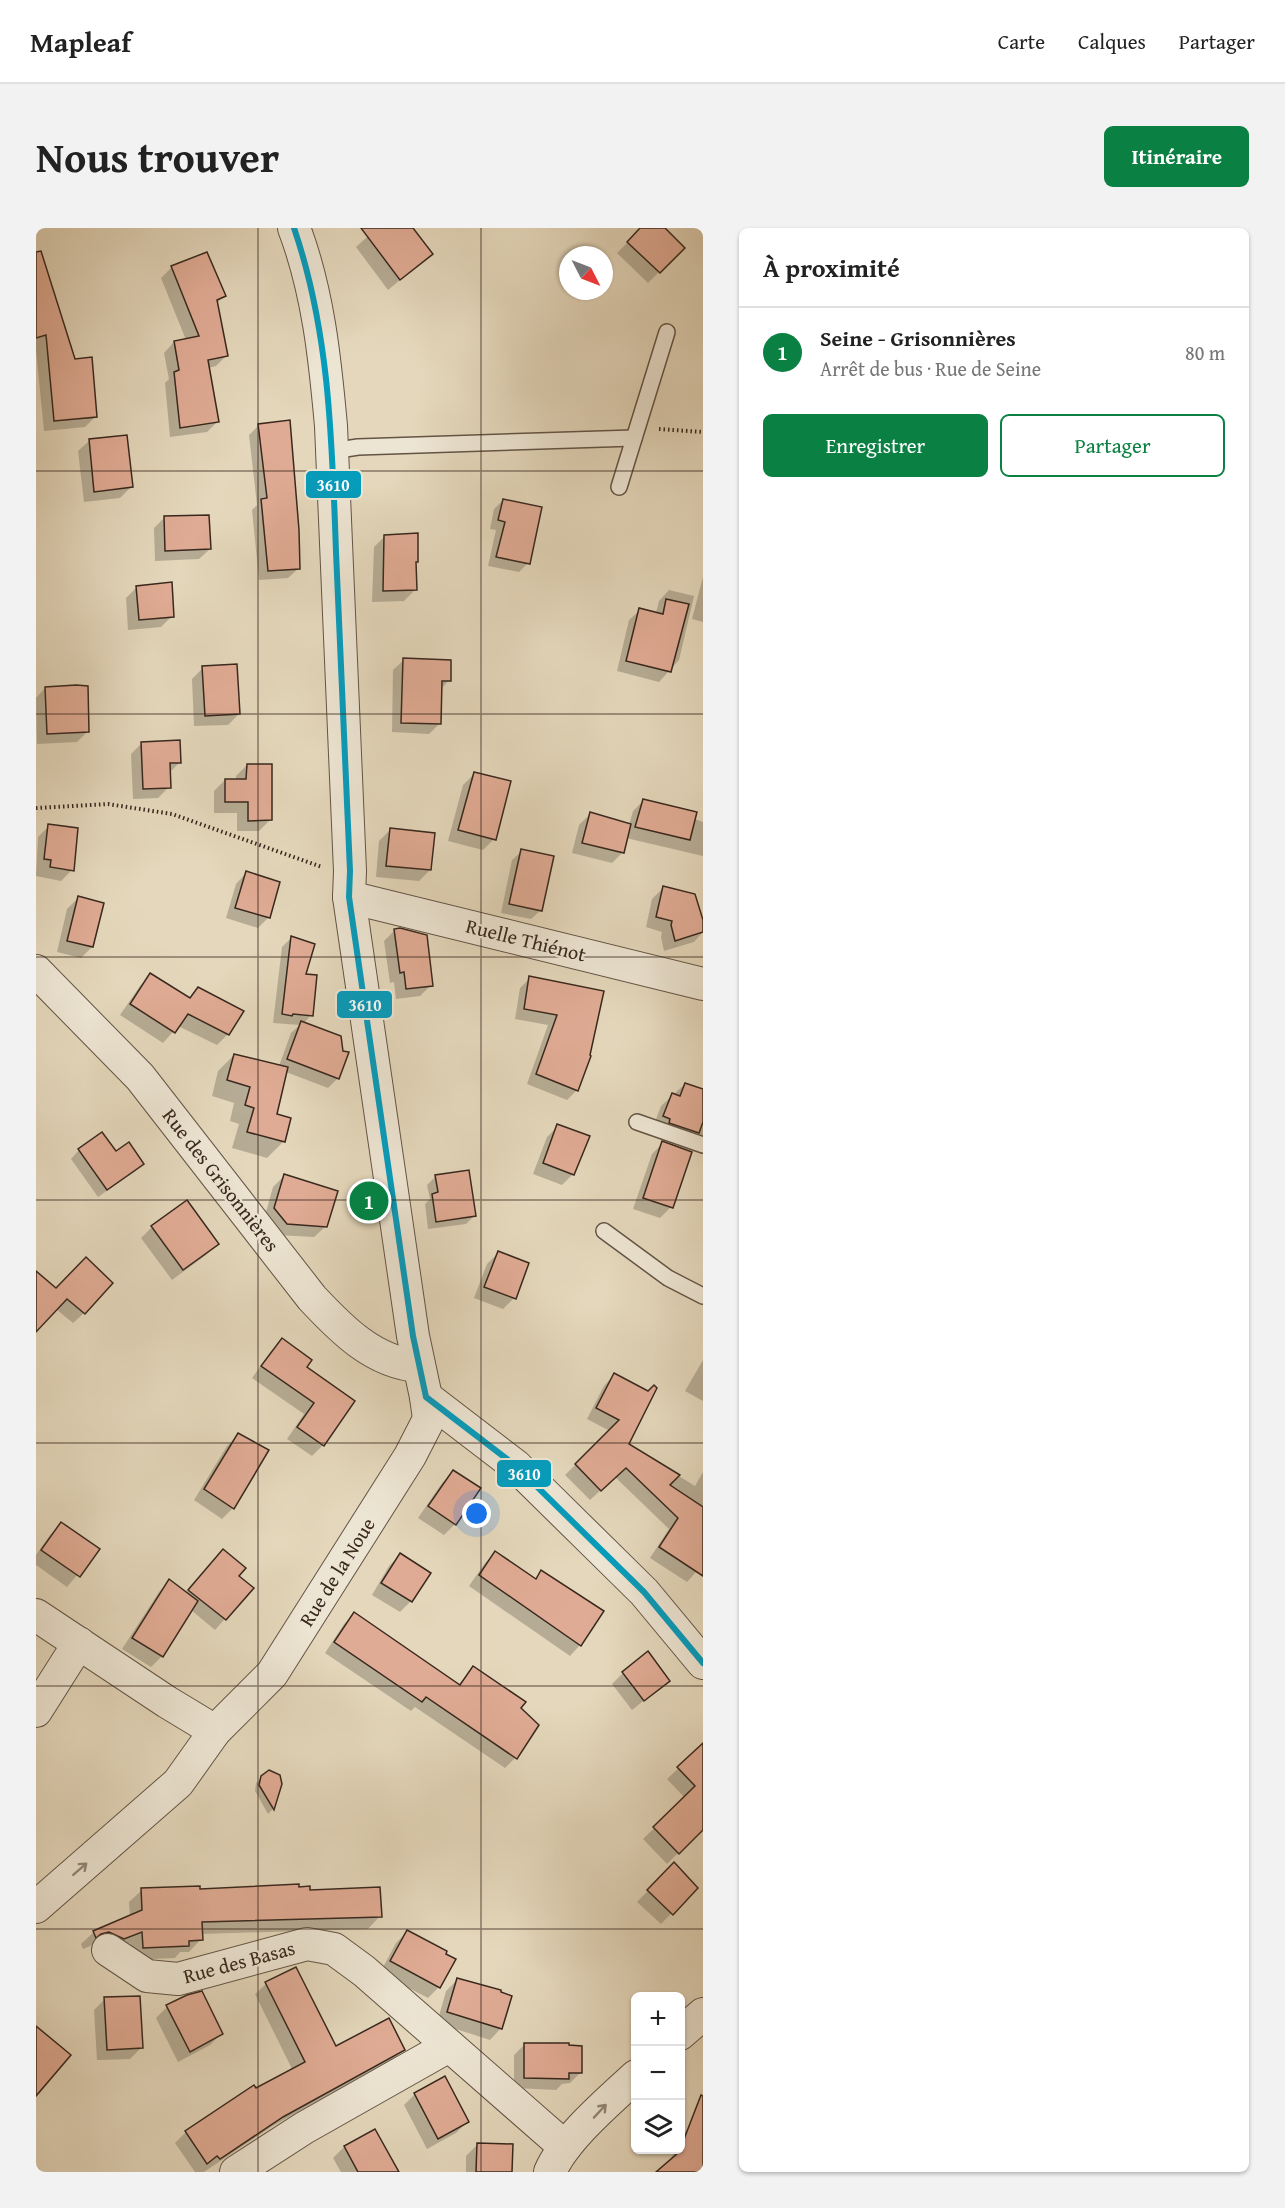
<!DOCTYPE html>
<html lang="fr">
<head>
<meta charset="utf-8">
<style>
  body { margin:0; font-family:"Gentium Book Plus",serif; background:#f2f2f2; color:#222 }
  .controls { position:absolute; right:18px; bottom:18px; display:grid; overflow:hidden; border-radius:9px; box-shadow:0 2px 4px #0004 }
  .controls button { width:54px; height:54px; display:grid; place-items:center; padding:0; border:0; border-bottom:2px solid #e0e0e0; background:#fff; color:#222; font:30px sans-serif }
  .compass { position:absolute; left:523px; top:18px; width:54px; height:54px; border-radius:50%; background:#fff; box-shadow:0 2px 4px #0004; rotate:132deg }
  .you { position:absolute; left:441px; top:1286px; width:21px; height:21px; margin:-15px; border:4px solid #fff; border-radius:50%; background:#1a73e8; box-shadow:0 0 0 9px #1a73e833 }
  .badge { display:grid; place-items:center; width:39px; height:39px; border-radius:50%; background:#0b8043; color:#fff; font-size:20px; font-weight:700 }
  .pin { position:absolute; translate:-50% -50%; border:3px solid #fff; box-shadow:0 2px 6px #0006 }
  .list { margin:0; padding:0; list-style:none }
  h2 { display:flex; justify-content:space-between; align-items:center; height:78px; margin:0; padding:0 24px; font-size:26px }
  h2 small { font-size:20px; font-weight:400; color:#767676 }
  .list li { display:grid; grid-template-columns:39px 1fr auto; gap:18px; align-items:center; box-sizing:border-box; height:90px; padding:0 24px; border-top:2px solid #e0e0e0 }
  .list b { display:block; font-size:22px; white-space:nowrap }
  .list p { margin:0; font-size:20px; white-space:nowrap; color:#767676 }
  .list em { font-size:20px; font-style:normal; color:#767676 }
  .actions { display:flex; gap:12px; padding:18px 24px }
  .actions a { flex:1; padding:14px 0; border:2px solid #0b8043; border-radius:9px; text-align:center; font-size:21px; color:#0b8043 }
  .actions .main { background:#0b8043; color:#fff }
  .icon { flex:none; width:33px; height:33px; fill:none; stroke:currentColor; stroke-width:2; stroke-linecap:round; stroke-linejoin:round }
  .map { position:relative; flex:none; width:667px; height:1944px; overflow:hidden; border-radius:9px }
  header { display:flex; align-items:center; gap:36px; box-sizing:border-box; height:84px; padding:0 30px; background:#fff; border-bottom:2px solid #e0e0e0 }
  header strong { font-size:28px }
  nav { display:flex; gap:33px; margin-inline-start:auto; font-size:21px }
  .intro { display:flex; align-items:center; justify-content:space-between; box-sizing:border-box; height:144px; padding:0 36px }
  h1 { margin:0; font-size:42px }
  .button { padding:15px 27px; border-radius:9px; background:#0b8043; color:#fff; font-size:21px; font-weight:700 }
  main { display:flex; gap:36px; padding:0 36px }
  aside { flex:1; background:#fff; border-radius:9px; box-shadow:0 2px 4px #0004 }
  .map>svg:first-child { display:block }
  .shadow { fill:#0003 }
  .building { fill:#e0ab94; stroke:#38281e; stroke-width:1.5 }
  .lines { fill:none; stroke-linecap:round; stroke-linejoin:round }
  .service-casing { stroke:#635445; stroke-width:18 }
  .minor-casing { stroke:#635445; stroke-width:34 }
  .path { stroke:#38281e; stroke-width:4; stroke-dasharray:1.5 3; stroke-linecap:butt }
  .service { stroke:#ede5d3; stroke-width:15 }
  .minor { stroke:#ede5d3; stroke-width:32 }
  .bus-1-casing { stroke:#ede5d3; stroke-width:10 }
  .bus-1 { stroke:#069cbc; stroke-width:6 }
  .oneway { stroke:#928678 }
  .grid { fill:none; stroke:#38281e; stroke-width:1.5; stroke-opacity:0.55 }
  .labels { text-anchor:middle; stroke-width:4.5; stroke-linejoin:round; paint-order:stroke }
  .street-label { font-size:20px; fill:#38281e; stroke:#ede5d3 }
  .line-badge { stroke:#ede5d3; stroke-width:2 }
  .badge-label { font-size:16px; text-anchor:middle; font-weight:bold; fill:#fff }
</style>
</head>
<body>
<header>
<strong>Mapleaf</strong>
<nav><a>Carte</a><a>Calques</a><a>Partager</a></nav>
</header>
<div class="intro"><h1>Nous trouver</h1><a class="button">Itinéraire</a></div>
<main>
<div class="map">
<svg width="667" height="1944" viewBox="0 0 667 1944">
  <rect width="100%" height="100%" fill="#e4d7bb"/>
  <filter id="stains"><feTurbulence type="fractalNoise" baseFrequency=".00333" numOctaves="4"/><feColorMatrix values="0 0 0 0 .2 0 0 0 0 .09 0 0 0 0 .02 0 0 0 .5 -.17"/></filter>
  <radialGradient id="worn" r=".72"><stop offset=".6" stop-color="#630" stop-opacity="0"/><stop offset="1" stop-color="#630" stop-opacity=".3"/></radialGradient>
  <g class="shadow">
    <polygon points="341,0 375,0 395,26 352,62 320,19"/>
    <polygon points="606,0 627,0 647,20 612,55 581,25"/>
    <polygon points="136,39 188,68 180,76 190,128 180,138 172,140 181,194 171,204 134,209 129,155 133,151 128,125 138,114 150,112 125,50"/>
    <polygon points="0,51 38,132 60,188 49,199 8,203 0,122"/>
    <polygon points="222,198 262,341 252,350 223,352 216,282 221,277 213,207"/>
    <polygon points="54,212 95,259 84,270 48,274 42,223"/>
    <polygon points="467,272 492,335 483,344 452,338 460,302 454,301 458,281"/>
    <polygon points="128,290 174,321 163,331 119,333 118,300"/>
    <polygon points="349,308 378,336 379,362 368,373 336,374 338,319"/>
    <polygon points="667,349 667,394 656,391"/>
    <polygon points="101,359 136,388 125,399 92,402 90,370"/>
    <polygon points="633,362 658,368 643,432 623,454 581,443 593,392 604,382 620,385 623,373"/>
    <polygon points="368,432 413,452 405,461 404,495 393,506 356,504 357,442"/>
    <polygon points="167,440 203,486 192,497 158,498 156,451"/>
    <polygon points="9,460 52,503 41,514 1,516 0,470"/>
    <polygon points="106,515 143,535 132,546 133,559 122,570 97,571 95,526"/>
    <polygon points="211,537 234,592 223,603 201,603 201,585 178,585 178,563 189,552 200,552 200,548"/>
    <polygon points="438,546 458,611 447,622 412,613 427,557"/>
    <polygon points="608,572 667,594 667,628 590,610 587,624 576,635 536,625 543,597 554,586 593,597 597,583"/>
    <polygon points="13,598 36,642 25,653 0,648 2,609"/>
    <polygon points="354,602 394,642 383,653 340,649 343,613"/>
    <polygon points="486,623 505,682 495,691 465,685 476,632"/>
    <polygon points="210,645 233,689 222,700 190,690 200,656"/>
    <polygon points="627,660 667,697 667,704 658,714 628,723 625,709 626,704 610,699 616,671"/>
    <polygon points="42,670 56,719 45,730 21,724 31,681"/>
    <polygon points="359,702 395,757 384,768 360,771 358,754 354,755 348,713"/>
    <polygon points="255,710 268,748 275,787 267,796 302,850 292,860 250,844 240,887 254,891 247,914 231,930 196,920 203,896 194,893 198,875 176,868 182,843 198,827 243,838 255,805 264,797 237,795 246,719"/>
    <polygon points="115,747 152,771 162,761 192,806 181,817 142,798 127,815 84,787 104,758"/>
    <polygon points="494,750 566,764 541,862 531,872 491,856 512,797 479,791 484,760"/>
    <polygon points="649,856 667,863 667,908 660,915 617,899 625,878"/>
    <polygon points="522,898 537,946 526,957 497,946 511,909"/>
    <polygon points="627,915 635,979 624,990 597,981 616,926"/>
    <polygon points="43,922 106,936 98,944 62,969 35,931"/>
    <polygon points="248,948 290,998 278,1009 240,1007 228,991 237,959"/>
    <polygon points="400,948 438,988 430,996 392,1001 389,976 394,971 391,957"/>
    <polygon points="116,999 181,1016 170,1027 136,1052 105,1010"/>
    <polygon points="462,1025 478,1070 467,1081 438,1070 451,1036"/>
    <polygon points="39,1041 48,1085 37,1095 20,1081 0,1102 0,1051 20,1062"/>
    <polygon points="246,1112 269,1140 317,1174 287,1217 276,1228 251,1211 268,1186 216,1150 235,1123"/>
    <polygon points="667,1132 667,1173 649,1163"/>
    <polygon points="578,1147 591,1216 659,1258 667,1244 667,1336 651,1354 614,1330 633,1301 579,1249 554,1272 529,1247 574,1203 551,1191 568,1158"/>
    <polygon points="202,1207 197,1280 186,1291 158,1272 191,1218"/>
    <polygon points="417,1244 419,1296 408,1307 382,1290 406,1255"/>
    <polygon points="25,1296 62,1322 31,1359 0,1337 0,1327 14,1307"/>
    <polygon points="459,1325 498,1352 506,1344 544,1417 534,1428 433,1358 449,1335"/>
    <polygon points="364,1327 375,1373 364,1384 336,1367 353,1338"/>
    <polygon points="177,1334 201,1348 216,1360 179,1402 155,1382 126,1428 115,1439 86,1421 123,1364 133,1353 150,1365"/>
    <polygon points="318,1386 422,1457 437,1440 483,1480 479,1530 469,1540 379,1479 375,1483 289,1425 308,1396"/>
    <polygon points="587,1445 632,1453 596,1482 576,1456"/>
    <polygon points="667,1517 667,1600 631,1636 607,1611 649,1570 631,1551"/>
    <polygon points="226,1549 244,1556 236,1582 232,1586 219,1563 220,1555"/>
    <polygon points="638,1636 660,1660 625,1696 601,1674"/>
    <polygon points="261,1661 344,1688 332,1701 165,1706 165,1711 153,1724 144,1724 139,1730 95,1732 94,1715 75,1723 59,1716 47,1721 45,1716 58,1704 94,1689 93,1674 106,1662"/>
    <polygon points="371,1704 403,1759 392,1770 344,1745 360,1715"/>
    <polygon points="422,1751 465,1800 454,1812 401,1795 410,1763"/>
    <polygon points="230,1756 299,1820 367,1822 356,1832 235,1899 168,1944 159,1944 139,1915 150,1904 257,1843 219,1766"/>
    <polygon points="69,1771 105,1820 94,1831 61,1832 58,1782"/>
    <polygon points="131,1779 185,1806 174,1817 142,1834 120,1790"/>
    <polygon points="489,1816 545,1844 534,1855 526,1856 520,1862 478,1860 478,1827"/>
    <polygon points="379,1866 431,1894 420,1905 391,1921 368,1877"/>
    <polygon points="653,1900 667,1944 622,1944 634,1934 639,1922 644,1922 644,1909"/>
    <polygon points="338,1903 361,1944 305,1944 297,1930 308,1919"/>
    <polygon points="441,1917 475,1944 430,1944 430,1928"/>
  </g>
  <g class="building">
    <polygon points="325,0 377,0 397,26 364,52"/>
    <polygon points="604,0 629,0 649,20 624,45 591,14"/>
    <polygon points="5,23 39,131 56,129 61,189 18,193 10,107 0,110 0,24"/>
    <polygon points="171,24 190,68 181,72 192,128 172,132 183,194 144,200 138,144 143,142 138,113 163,108 135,38"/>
    <polygon points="254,192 263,302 264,341 232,343 225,271 231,270 222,196"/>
    <polygon points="91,207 97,259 58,264 53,211"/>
    <polygon points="467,271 506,279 494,336 460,329 469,294 462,292"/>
    <polygon points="173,287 175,321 129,323 128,288"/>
    <polygon points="382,305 382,334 380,334 381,362 347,363 348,307"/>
    <polygon points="136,354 138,389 103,392 100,358"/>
    <polygon points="630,371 653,376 635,444 590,433 603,380 627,386"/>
    <polygon points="367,430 415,432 415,453 406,453 405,496 365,495"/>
    <polygon points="201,436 204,486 169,488 166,438"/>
    <polygon points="40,457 52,458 53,504 11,506 9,459"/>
    <polygon points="144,512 145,535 134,535 135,560 107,561 105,514"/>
    <polygon points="211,536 236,536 236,592 212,593 212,574 189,574 189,551 210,551"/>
    <polygon points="438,544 475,553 460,612 422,602"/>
    <polygon points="607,571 661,584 654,612 599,599"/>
    <polygon points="554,584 595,596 588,625 546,615"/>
    <polygon points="12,596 42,600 38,643 14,639 15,632 8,631"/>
    <polygon points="354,600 399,605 395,642 350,638"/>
    <polygon points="485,621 518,628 506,683 473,676"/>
    <polygon points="210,643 244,654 234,690 199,680"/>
    <polygon points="627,658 659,666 667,692 667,704 639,713 635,697 636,693 620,689"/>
    <polygon points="42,668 68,675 57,719 31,713"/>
    <polygon points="364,700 391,707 397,758 370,761 368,744 364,745 358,701"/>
    <polygon points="255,708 279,716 270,746 281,747 277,788 257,786 256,788 246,786"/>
    <polygon points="114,745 154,770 162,759 208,783 193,807 152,786 139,805 94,776"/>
    <polygon points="493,748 568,763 554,827 555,828 542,863 500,846 521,787 488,781"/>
    <polygon points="265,793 305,808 307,823 313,824 303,851 251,831"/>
    <polygon points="198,826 252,839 241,886 255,890 249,914 211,904 218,880 209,877 214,859 191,852"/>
    <polygon points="649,855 667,861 667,894 663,905 633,895 634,891 627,888 636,865 644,868"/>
    <polygon points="521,896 554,908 538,947 507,935"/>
    <polygon points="66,904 80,923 93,914 108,936 71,962 42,921"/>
    <polygon points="626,913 656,924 637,980 607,970"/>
    <polygon points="433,942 440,988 400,994 396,966 402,964 399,947"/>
    <polygon points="248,946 302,963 291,999 251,996 238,980"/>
    <polygon points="151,972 183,1016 147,1042 115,998"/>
    <polygon points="462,1023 493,1035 480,1071 448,1059"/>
    <polygon points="50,1029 77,1055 49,1086 31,1071 0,1104 0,1043 20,1060"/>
    <polygon points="246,1110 276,1132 271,1139 319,1173 288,1218 261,1199 278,1175 225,1138"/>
    <polygon points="578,1145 612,1163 618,1157 621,1160 593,1216 644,1247 634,1257 667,1279 667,1348 623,1319 642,1290 590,1240 565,1263 539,1236 583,1192 560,1180"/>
    <polygon points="202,1205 233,1222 198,1281 168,1261"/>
    <polygon points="417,1242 445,1260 420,1297 392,1278"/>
    <polygon points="25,1294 64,1321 44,1349 5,1322"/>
    <polygon points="187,1321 210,1340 203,1348 218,1360 190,1392 152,1362"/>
    <polygon points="459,1323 500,1351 505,1342 568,1383 545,1418 443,1347"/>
    <polygon points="364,1325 395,1345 376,1374 345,1355"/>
    <polygon points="133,1351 162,1373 127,1429 96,1410"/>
    <polygon points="318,1384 424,1457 437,1438 490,1474 485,1480 503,1497 481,1531 390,1469 386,1474 298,1414"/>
    <polygon points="612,1423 634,1453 608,1473 586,1444"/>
    <polygon points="667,1515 667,1602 643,1626 617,1599 659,1558 641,1539"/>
    <polygon points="233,1542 244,1547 246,1556 238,1582 223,1557 225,1548"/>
    <polygon points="638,1634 662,1660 637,1687 611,1662"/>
    <polygon points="263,1656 263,1659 274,1658 274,1662 344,1659 346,1689 166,1694 167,1712 153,1713 153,1718 107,1720 106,1704 88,1711 73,1704 65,1706 60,1710 57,1703 106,1682 105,1660 164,1658 164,1661"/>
    <polygon points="371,1702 411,1723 410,1726 420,1731 404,1760 354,1733"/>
    <polygon points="260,1739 300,1818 353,1790 369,1822 247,1889 184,1931 181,1928 171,1936 149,1903 218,1857 220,1860 269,1834 229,1754"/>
    <polygon points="421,1750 465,1762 465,1764 476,1768 466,1801 411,1784"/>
    <polygon points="166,1763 187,1806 154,1824 130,1777 151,1767"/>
    <polygon points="104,1768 107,1820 71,1822 68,1769"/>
    <polygon points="0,1798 35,1827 0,1868"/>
    <polygon points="488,1815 533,1815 533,1817 546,1818 546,1845 533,1845 533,1851 488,1850"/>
    <polygon points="409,1848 433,1894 402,1911 378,1865"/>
    <polygon points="665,1867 667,1868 667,1944 620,1944 643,1924"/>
    <polygon points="339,1901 363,1944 322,1944 308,1918"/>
    <polygon points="441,1915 477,1916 476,1944 440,1944"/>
  </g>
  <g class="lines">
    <defs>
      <g id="service">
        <polyline points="296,223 322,219 598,210"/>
        <polyline points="583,259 631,104"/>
        <polyline points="601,894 667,917"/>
        <polyline points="568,1003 632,1050 667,1068"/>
      </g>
      <g id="minor">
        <polyline points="313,669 667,756"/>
        <path d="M0,743L104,849L276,1070C305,1101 338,1135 383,1138"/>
        <polyline points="390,1169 480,1238 608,1364 667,1435"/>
        <polyline points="0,1387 131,1474 179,1503"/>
        <polyline points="0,1483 43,1415"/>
        <path d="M0,1679L142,1555L179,1503L236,1446L374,1228L393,1191L390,1169L377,1108L313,669L314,643L295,198C289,131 282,63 258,0"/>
        <polyline points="72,1722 111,1748 142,1751 271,1716 298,1721 328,1743 529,1919"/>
        <polyline points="644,1806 667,1786"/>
        <polyline points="200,1944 268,1900 413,1818"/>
        <path d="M514,1944C528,1911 573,1873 600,1848"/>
      </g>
    </defs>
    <use href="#service" class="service-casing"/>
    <use href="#minor" class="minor-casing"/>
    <g class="path">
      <polyline points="623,201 667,204"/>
      <polyline points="0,580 72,576 136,586 286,639"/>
    </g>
    <use href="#service" class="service"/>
    <use href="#minor" class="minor"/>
    <defs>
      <path id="bus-1" d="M258,0C294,105 296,215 300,324C305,430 309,537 314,643L313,669L377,1108L390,1169L480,1238L608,1364L667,1435"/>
    </defs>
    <use href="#bus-1" class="bus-1-casing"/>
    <use href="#bus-1" class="bus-1"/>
  </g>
  <defs><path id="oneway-shaft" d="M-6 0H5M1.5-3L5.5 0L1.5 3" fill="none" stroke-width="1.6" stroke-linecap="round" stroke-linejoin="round" transform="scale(1.5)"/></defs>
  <g class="oneway">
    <use href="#oneway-shaft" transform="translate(44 1641) rotate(-41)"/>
    <use href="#oneway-shaft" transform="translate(564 1883) rotate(-47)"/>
  </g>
  <path class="grid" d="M222,0V1944M445,0V1944M0,243H667M0,486H667M0,729H667M0,972H667M0,1215H667M0,1458H667M0,1701H667"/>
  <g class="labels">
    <g class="street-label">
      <text transform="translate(490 712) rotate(14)" y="7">Ruelle Thiénot</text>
      <text transform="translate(185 952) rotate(52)" y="7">Rue des Grisonnières</text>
      <text transform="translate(301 1344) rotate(-58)" y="7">Rue de la Noue</text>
      <text transform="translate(203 1734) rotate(-15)" y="7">Rue des Basas</text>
    </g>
  </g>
  <g class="line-badge">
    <rect x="269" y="242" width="57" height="29" rx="6" fill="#069cbc"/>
    <rect x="300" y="762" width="57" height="29" rx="6" fill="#069cbc"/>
    <rect x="460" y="1231" width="56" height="29" rx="6" fill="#069cbc"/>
  </g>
  <g class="badge-label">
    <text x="297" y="263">3610</text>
    <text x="329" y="783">3610</text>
    <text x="488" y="1252">3610</text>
  </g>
  <rect width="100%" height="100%" filter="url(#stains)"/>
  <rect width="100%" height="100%" fill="url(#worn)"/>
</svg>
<div class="controls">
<button>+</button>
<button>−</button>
<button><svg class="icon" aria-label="layers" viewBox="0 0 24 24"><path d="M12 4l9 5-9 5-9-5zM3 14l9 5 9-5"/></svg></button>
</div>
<svg class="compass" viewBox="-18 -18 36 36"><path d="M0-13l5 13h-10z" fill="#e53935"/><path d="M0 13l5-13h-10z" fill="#767676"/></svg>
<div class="you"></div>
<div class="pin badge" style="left:333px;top:973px">1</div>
</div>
<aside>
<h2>À proximité<small></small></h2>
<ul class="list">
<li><span class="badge">1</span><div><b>Seine - Grisonnières</b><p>Arrêt de bus · Rue de Seine</p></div><em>80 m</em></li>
</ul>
<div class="actions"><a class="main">Enregistrer</a><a>Partager</a></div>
</aside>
</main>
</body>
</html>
